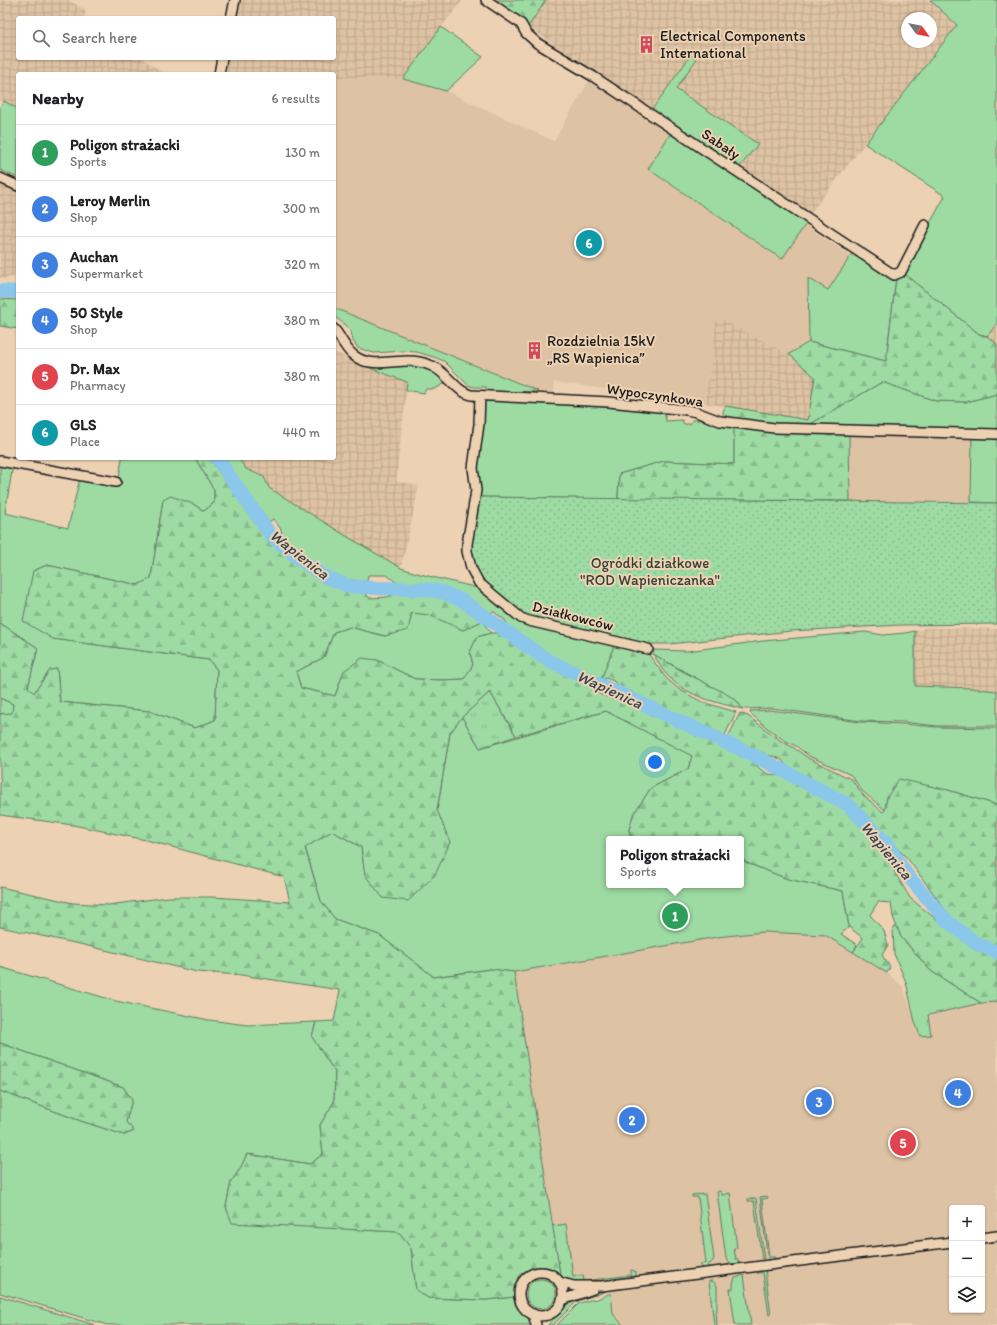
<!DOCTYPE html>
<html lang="en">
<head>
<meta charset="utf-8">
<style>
  body { margin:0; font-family:Itim,sans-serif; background:#f2f2f2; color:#202124 }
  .controls { position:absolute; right:12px; bottom:12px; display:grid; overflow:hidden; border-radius:4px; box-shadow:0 1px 3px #0004 }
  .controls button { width:36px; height:36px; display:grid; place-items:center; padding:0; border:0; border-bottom:1px solid #e0e0e0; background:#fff; color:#202124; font:20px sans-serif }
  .compass { position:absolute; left:901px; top:12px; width:36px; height:36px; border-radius:50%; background:#fff; box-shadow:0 1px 3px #0004; rotate:123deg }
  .you { position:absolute; left:655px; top:762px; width:14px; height:14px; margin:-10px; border:3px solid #fff; border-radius:50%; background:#1a73e8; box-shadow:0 0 0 6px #1a73e833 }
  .badge { display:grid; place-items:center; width:26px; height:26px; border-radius:50%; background:#b45309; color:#fff; font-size:13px; font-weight:700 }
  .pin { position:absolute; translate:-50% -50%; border:2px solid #fff; box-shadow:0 1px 4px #0006 }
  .popup { position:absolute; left:606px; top:836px; width:138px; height:52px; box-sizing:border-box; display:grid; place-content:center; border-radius:4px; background:#fff; filter:drop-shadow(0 1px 3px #0005); font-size:13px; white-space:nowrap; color:#757577 }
  .popup b { font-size:15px; color:#202124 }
  .popup::after { content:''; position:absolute; left:50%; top:100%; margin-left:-8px; border:8px solid transparent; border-top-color:#fff }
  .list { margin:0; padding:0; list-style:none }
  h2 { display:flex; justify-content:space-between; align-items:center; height:52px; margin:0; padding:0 16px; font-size:17px }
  h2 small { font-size:13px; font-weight:400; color:#757577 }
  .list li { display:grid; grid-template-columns:26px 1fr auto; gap:12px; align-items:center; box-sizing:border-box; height:56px; padding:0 16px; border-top:1px solid #e0e0e0 }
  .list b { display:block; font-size:15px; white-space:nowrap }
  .list p { margin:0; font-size:13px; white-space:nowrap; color:#757577 }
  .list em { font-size:13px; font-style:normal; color:#757577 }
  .icon { flex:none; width:22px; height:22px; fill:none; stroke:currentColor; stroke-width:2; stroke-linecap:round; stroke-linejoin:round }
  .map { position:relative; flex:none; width:997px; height:1325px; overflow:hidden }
  .search { position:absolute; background:#fff; box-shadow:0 1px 3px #0004; left:16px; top:16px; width:320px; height:44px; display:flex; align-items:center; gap:10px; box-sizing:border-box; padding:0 14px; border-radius:4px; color:#757577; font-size:15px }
  .panel { position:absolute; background:#fff; box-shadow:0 1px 3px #0004; left:16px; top:72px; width:320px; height:388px; border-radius:4px }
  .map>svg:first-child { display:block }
  .built { fill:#ddc2a3; fill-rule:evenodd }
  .industrial { fill:url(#industrial-grid); fill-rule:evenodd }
  .grass { fill:#9ddba3; stroke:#5c7c60 }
  .forest { fill:url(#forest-firs); stroke:#5c7c60 }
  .park { fill:url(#park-tufts); stroke:#5c7c60 }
  .garden { fill:url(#garden-dots); stroke:#5c7c60 }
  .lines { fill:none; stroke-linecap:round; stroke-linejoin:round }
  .river { stroke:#8bc6eb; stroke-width:14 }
  .minor-casing { stroke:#1c1c1c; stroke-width:12 }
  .minor { stroke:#ecd1b3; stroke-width:9 }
  .labels { text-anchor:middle; stroke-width:4; stroke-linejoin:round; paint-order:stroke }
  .poi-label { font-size:15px; fill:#1c1c1c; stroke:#ecd1b3; text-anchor:start }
  .street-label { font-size:15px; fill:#1c1c1c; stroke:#ecd1b3 }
  .park-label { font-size:15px; fill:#364237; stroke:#ecd1b3 }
  .water-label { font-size:16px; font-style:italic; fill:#384650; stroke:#ecd1b3 }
</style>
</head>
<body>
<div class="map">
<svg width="997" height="1325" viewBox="0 0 997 1325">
  <defs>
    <pattern id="industrial-grid" width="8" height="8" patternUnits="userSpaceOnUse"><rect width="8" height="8" fill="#ddc2a3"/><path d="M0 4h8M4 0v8" fill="none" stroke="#bda68c"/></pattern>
    <pattern id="forest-firs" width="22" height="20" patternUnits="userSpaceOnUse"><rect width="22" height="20" fill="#9ddba3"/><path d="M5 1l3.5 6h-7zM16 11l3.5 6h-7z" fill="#87bb8c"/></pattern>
    <pattern id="park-tufts" width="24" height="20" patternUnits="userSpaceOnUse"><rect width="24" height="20" fill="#9ddba3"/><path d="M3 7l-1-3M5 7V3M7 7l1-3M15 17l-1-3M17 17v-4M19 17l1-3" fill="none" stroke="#87bb8c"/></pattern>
    <pattern id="garden-dots" width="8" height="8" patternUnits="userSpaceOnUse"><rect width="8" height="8" fill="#9ddba3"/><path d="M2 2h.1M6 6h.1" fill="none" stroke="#87bb8c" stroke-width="1.8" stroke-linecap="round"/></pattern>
  </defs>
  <rect width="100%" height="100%" fill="#ecd1b3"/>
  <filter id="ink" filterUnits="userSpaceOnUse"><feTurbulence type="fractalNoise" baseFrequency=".025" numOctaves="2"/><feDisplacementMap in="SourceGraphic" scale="8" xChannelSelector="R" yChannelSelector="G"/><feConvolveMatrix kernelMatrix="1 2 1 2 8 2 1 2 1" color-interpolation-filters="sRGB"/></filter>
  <g filter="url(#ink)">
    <g class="built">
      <polygon points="591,77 672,131 648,170 782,259 805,225 851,256 828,290 808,278 809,342 789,354 717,317 705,403 554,382 554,393 538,391 334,308 334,78 403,79 446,91 554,141"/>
      <polygon points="849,433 972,436 971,502 850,501"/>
      <path d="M763,932L825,935L887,973L903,987L920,1036L928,1015L981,1003L997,1002V1325H623L613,1314L610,1280L579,1283L560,1274L514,972L717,937ZM952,1208H982V1310H952Z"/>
    </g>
    <g class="industrial">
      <polygon points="0,0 68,0 87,11 83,17 84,18 18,18 18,58 142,58 165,74 18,74 18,109 0,100"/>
      <polygon points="239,0 463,0 441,27 403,79 334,78 334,74 226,74 228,58 334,58 334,18 235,18"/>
      <path d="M546,0H930L957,25L809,215L738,169L758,144L676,89L693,66L691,55L651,111L528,27ZM907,18H931V42H907Z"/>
      <polygon points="0,185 18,192 18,276 3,279 0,278"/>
      <polygon points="717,317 789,354 816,377 808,420 705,403"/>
      <polygon points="997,324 997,344 987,336"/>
      <polygon points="334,352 365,366 407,382 396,481 419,486 401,568 348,537 269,488 264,477 246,469 238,458 334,458"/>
      <polygon points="925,628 997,629 997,691 971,688 915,686 915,631"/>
    </g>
    <g class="grass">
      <polygon points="930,0 997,0 997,324 987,336 979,334 903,273 945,196 865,144 957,25"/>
      <polygon points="441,27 483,57 446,91 403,79"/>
      <polygon points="691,55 696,60 676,89 758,144 738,169 651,111"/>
      <polygon points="4,101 18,109 18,178 0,170 0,107"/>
      <polygon points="672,131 808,221 782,259 648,169"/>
      <polygon points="855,253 896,278 886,361 809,342 808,278 828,290 852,254"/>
      <polygon points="334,308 538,391 486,393 486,387 474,387 468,385 444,361 434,357 417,352 403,351 374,353 358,348 353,341 351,332 344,324 334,316"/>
      <polygon points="409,363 432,369 447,382 435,389 426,389 424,393 406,390 407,382 365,366"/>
      <polygon points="882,382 936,401 966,402 997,394 997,431 807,426"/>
      <polygon points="487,399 664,411 666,421 682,420 684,424 690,424 692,420 705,420 710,423 734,427 734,464 664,461 619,474 618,499 479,497 476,472 483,403"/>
      <polygon points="972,436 997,437 997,503 971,502"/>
      <polygon points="122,458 195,458 214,490 214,503 204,511 193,504 163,500 151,578 138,585 47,565 33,571 53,639 209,660 217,670 215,720 195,728 149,711 60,702 57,669 50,670 34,693 28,687 38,648 0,623 0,463 13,465 5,513 68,528 80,478 118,484"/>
      <polygon points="223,458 238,458 246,469 264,477 269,488 348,537 401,568 420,574 478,588 482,594 496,600 515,618 615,643 601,680 541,652 509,629 505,620 494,612 489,613 466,598 446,590 396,582 387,575 368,575 367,581 348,580 325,571 293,547 282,536 281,529 273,519 269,522"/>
      <polygon points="412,613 429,614 463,630 484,620 484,624 491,633 477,637 470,652 473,665 464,679 443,680 415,679 377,660 344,671 335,696 301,688 296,672 324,657 334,632 350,627 385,636"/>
      <polygon points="915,631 915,686 971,688 997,691 997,726 937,726 903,722 861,721 771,708 742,709 737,701 653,654 654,650 687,651 763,641 865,632 883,635 905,633"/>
      <polygon points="0,698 13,704 12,714 0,714"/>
      <polygon points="769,710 861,722 903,724 937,727 997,728 997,805 948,790 887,797 885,810 862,791 851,775 809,756 796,746 784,740 766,727 750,713 751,711"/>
      <polygon points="606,711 693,756 688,769 651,788 633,815 629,830 631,839 609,839 609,885 741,885 741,858 747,863 788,879 843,891 849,927 841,934 857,945 853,952 825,935 763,932 717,937 514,972 490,969 434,977 379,935 335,919 321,901 305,847 332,831 361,847 365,875 450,843 437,811 450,733 462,717 480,748"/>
      <polygon points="897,926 901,937 931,971 981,1003 928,1015 931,1035 920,1036 915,1022 906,982 894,954 893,928"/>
      <path d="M0,967L116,1001L209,1020L247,1025L316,1022L312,1037L335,1072L334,1102L320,1125L323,1154L310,1164L247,1154L240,1169L231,1182L226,1207L232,1222L398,1232L411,1248L416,1290L428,1298L486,1300L514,1297C518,1312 526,1313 532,1325H107L0,1293V1091L81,1121L124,1135L134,1131L126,1122L132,1100L123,1087L0,1043Z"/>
      <polygon points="721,1191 722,1195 730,1193 737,1248 734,1249 736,1259 738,1259 739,1265 730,1263 726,1258 717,1192"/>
      <polygon points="705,1194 714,1259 711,1263 708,1265 708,1268 703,1269 700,1264 706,1263 698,1197 692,1197 692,1195"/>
      <polygon points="767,1196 768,1198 762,1199 769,1257 775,1257 774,1260 768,1261 760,1197"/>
      <polygon points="756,1198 764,1259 762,1259 754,1201 748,1201 748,1199"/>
      <polygon points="566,1224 573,1277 583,1275 584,1281 631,1275 631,1270 632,1270 636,1272 636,1276 591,1283 579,1283 566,1280 560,1274 552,1226"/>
      <polygon points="765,1270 771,1315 769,1315 763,1273 757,1273 758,1271"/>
      <polygon points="744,1275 751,1325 735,1325 730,1289 733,1289 733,1284 735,1278"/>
      <circle cx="541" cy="1294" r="15"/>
      <polygon points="709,1281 713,1281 717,1286 717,1311 716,1311 717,1325 714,1325"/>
      <path d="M606,1291C597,1296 586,1297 576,1302L553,1325H548L572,1300L586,1295Z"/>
      <polygon points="611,1293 613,1314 623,1325 557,1325 576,1306 580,1303 594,1299 595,1300"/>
      <polygon points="0,1296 95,1325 0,1325"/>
    </g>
    <g class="forest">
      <polygon points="492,0 546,0 528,27"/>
      <path d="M903,273L979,334L987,336L997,344V394L966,402L936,401L882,382L807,426L726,419C722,415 722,411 726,406L808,420L815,377L789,354L809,342L886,361L896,278Z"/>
      <polygon points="0,299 18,300 18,329 0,326"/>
      <polygon points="734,427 774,430 849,433 850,501 618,499 619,474 664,461 734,464"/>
      <path d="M195,458H209L265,537L321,581L347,590L364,591L369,598L388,597L399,591L436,595L459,604L484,620L463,630L429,615L412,613L408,630L385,636L350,627L334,632L324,657L296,672L301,688L335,696L344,671L362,658L377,660L415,679L443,680L464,679L473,665L470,652L477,637L491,633H501L546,662L598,689L597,693L612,699L619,697L754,762L760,769L768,774L783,776L815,790L838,804L857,819L875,839L910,898L957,936L975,947L997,956V1002L981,1003L931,971L901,937L893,917L891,903L878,902L870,915L884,931L888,945L882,955L890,967L887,973L853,952L863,938L849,927L843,891L788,879L747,863L741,858V839H631L629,830L633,815L651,788L688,769L692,756L606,711L516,736L490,692L462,717L450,733L437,810L450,842L435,875L408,901L383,898L365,875L361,847L332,831L305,848L321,901L335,919L379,935L434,977L491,969L514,972L560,1274C554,1270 547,1266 540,1267C523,1268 514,1282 514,1297L486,1300L428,1298L416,1290L411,1248L398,1232L232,1223L226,1207L231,1182L240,1169L247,1154L310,1164L323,1154L320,1125L334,1102L335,1072L312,1037L316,1022L334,1021L340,990L241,975L197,972L84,945L0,927V887L73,903L108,905L169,897H212L290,902L284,877L146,840L73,825L0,815V785L1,781L0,778V714L12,713L13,704L0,698V623L38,648L28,687L34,693L50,670L57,669L60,702L149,711L195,728L215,720L217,670L209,660L53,639L23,621L33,571L47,565L138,585L151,578L163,500L171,496L193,504L204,511L214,503V490Z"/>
      <polygon points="615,643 647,652 666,678 680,690 702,702 736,712 724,737 623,693 614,681 606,678 601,680"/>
      <path d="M653,654L682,671L725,693L737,701L742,709C716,702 688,697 669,677C662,671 658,661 653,654Z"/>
      <polygon points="740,713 748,716 781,741 794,748 808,758 851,779 863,795 883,812 885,810 887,797 899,779 948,790 997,805 997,947 973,936 950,916 908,859 869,821 860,810 844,798 788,768 782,760 773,756 762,756 727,739"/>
      <polygon points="0,1043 123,1087 132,1100 126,1122 134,1131 124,1135 81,1121 0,1091"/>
    </g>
    <polygon class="park" points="490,692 516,736 480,748 462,717"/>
    <polygon class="garden" points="479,497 997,503 997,624 900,625 791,631 670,644 642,644 531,618 519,612 478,574 471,557 472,531 477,529 478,522 475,519"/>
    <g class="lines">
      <g class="river">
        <polyline points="0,291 18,292"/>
        <polyline points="217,458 272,537 306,564 324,576 348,586 376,588 422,589 442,592 463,601 547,660 755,756 847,804 887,844 907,875 947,921 977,944 997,952"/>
      </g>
      <defs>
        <g id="minor">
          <polyline points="486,0 517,21 521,24 526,33 537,43 594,77 894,275 901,272 925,225"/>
          <polyline points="231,18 235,0"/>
          <polyline points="219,74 222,58"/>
          <polyline points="0,178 18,186"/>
          <path d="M334,329C341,337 344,347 352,354C367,368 390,361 408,361C416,361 425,363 432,366C448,373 455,391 471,395L609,402L687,410L696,412L720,421L774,428L997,434"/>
          <polyline points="480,396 479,424 473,468 476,490 475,497 467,544 467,551 471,568 479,583 521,618 529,621 648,649"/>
          <polyline points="0,461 116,482"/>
          <polyline points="982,1238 997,1236"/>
          <circle cx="541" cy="1294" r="22"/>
          <polyline points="559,1282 574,1286 602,1286 952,1242"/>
          <polyline points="562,1300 593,1289"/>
          <polyline points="533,1314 536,1325"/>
        </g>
      </defs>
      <use href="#minor" class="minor-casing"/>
      <use href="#minor" class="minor"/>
    </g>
  </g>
  <defs>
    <symbol id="building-bare" viewBox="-9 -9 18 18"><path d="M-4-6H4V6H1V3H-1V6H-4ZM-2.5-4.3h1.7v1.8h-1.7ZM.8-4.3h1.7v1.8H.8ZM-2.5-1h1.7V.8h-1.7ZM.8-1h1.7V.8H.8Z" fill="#d1495b" stroke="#ecd1b3" stroke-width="2.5" paint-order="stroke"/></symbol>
  </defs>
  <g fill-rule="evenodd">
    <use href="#building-bare" x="634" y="32" width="25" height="25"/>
    <use href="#building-bare" x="522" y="338" width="25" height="25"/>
  </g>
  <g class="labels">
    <g class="poi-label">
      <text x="660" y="41">Electrical Components<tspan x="660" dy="17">International</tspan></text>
      <text x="547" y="346">Rozdzielnia 15kV<tspan x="547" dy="17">„RS Wapienica”</tspan></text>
    </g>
    <g class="street-label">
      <text transform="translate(721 144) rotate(34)" y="5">Sabały</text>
      <text transform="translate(655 395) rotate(8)" y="5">Wypoczynkowa</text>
      <text transform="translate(573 616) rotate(14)" y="5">Działkowców</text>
    </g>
    <g class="park-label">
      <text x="650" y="568">Ogródki działkowe<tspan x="650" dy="17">"ROD Wapieniczanka"</tspan></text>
    </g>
    <g class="water-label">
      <text transform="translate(300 554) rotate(38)" y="6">Wapienica</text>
      <text transform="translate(610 689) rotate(25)" y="6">Wapienica</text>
      <text transform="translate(887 850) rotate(50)" y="6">Wapienica</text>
    </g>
  </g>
</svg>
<div class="controls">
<button>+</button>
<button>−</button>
<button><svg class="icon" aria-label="layers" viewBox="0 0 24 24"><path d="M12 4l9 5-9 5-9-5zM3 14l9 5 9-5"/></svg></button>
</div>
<svg class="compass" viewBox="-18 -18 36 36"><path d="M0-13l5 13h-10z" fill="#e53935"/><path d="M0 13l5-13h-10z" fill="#757577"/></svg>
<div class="you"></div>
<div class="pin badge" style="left:675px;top:916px;background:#2e9e5b">1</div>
<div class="popup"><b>Poligon strażacki</b>Sports</div>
<div class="pin badge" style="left:632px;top:1120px;background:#3f7fe0">2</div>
<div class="pin badge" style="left:819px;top:1102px;background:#3f7fe0">3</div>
<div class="pin badge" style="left:958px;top:1093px;background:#3f7fe0">4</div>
<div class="pin badge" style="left:903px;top:1143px;background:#e0444e">5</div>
<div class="pin badge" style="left:589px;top:243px;background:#0f9aa8">6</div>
<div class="search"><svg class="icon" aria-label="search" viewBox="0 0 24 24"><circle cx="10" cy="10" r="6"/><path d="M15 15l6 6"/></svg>Search here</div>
<section class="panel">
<h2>Nearby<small>6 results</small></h2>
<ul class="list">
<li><span class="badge" style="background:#2e9e5b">1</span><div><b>Poligon strażacki</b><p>Sports</p></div><em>130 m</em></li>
<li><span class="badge" style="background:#3f7fe0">2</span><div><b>Leroy Merlin</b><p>Shop</p></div><em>300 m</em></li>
<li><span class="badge" style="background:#3f7fe0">3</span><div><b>Auchan</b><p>Supermarket</p></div><em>320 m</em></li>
<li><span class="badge" style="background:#3f7fe0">4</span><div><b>50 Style</b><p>Shop</p></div><em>380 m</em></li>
<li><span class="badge" style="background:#e0444e">5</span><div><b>Dr. Max</b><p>Pharmacy</p></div><em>380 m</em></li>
<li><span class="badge" style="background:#0f9aa8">6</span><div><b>GLS</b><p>Place</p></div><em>440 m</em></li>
</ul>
</section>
</div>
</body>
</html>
